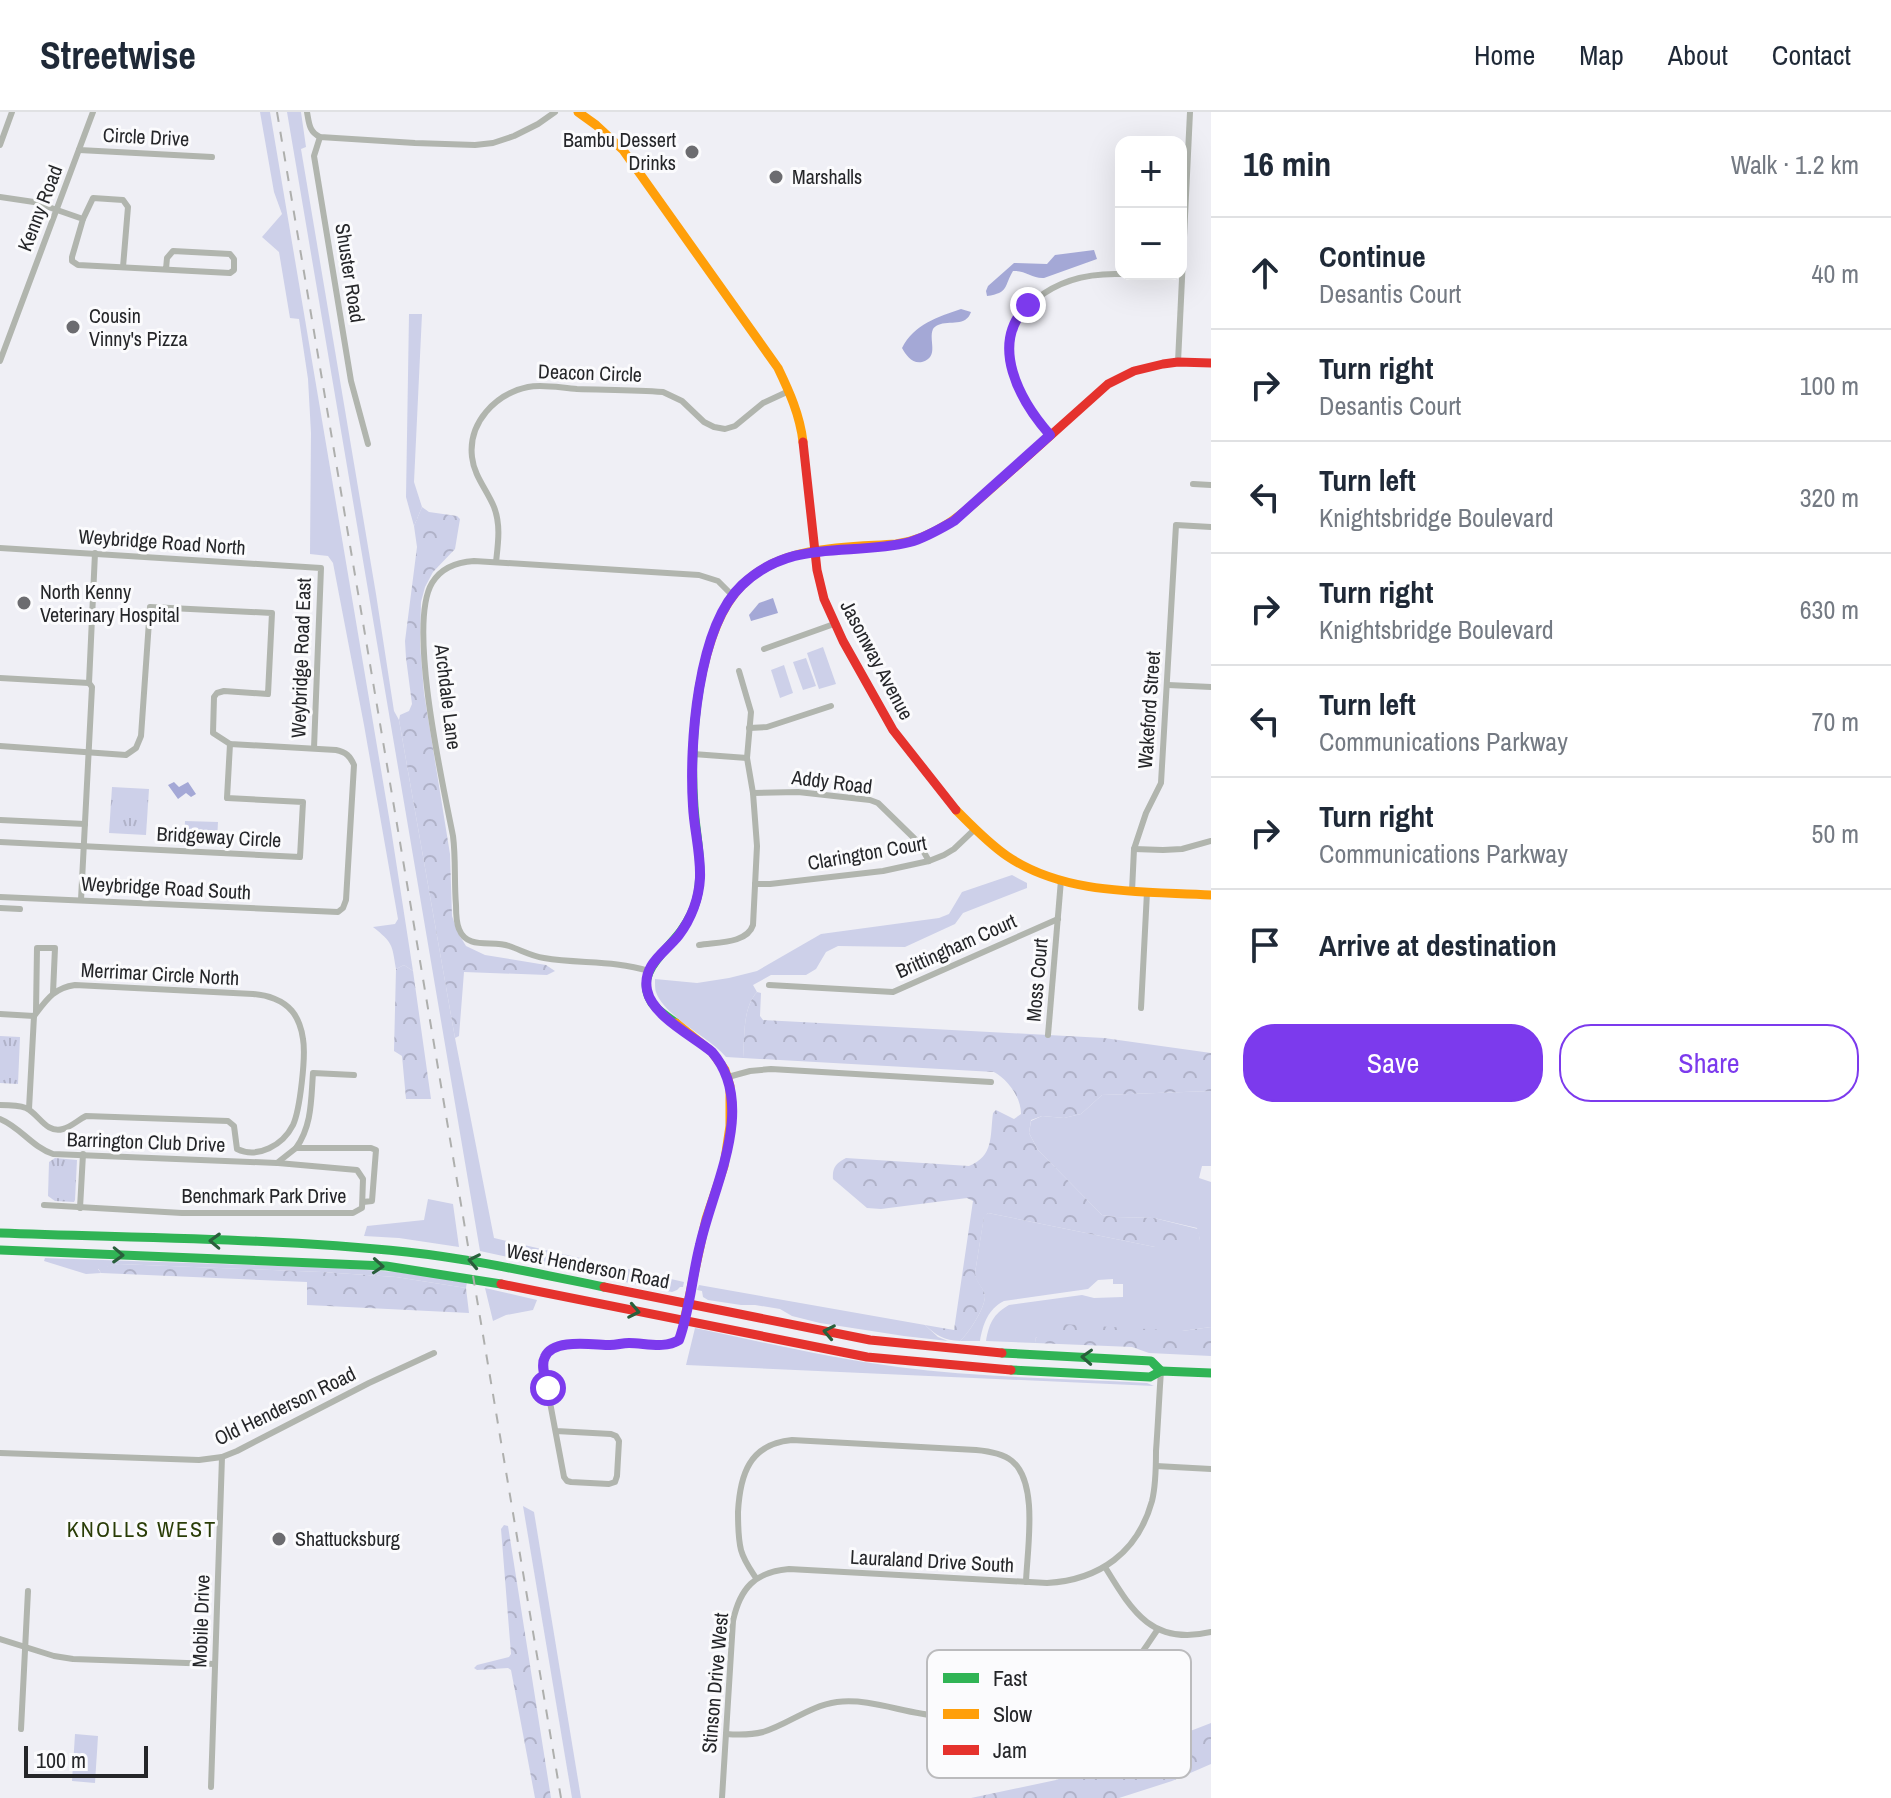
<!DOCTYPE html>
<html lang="en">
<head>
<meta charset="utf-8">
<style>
  body { margin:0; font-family:"Archivo Narrow",sans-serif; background:#f2f2f3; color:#1f2937 }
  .controls { position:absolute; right:24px; top:24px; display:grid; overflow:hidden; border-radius:16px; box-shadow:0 8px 32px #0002 }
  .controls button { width:72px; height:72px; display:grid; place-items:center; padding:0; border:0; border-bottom:2px solid #e0e1e3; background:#fff; color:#1f2937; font:40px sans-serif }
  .scale { position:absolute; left:24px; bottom:20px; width:124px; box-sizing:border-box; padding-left:8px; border:4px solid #252629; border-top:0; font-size:22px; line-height:28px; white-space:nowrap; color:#252629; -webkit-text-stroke:6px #fbfbfd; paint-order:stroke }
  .stop { position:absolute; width:24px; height:24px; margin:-18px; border:6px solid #7c3aed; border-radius:50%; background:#fff }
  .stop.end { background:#7c3aed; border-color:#fff; box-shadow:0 2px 8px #0008 }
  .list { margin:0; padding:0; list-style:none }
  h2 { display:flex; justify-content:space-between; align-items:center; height:104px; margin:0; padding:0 32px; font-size:34px }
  h2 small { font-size:26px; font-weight:400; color:#747a83 }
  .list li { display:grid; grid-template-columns:52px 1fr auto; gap:24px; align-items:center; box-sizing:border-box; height:112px; padding:0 32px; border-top:2px solid #e0e1e3 }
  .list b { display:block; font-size:30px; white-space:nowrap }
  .list p { margin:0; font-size:26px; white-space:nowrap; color:#747a83 }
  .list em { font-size:26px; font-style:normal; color:#747a83 }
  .actions { display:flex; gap:16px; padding:24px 32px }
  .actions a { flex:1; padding:18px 0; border:2px solid #7c3aed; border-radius:32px; text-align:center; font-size:28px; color:#7c3aed }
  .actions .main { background:#7c3aed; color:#fff }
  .icon { flex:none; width:44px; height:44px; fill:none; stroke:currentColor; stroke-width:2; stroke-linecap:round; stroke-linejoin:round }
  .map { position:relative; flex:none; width:1211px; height:1686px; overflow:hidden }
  header { display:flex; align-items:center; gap:48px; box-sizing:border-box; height:112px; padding:0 40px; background:#fff; border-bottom:2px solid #e0e1e3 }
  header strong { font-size:38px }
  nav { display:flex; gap:44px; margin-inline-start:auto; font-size:28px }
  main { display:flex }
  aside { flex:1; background:#fff }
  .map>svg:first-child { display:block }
  .green { fill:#cdd0e9 }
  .forest { fill:url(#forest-crowns) }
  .park { fill:url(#park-tufts) }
  .water { fill:#a4a8d6 }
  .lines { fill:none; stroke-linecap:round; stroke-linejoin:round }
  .street { stroke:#b1b5ae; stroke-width:6 }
  .fast { stroke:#30b455; stroke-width:9 }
  .slow { stroke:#ff9f0a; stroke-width:9 }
  .jam { stroke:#e5322d; stroke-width:9 }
  .rail { stroke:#aeafad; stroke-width:2; stroke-dasharray:10 10; stroke-linecap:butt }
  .oneway { stroke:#295f3b }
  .route { stroke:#7c3aed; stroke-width:10 }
  .poi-dot { fill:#6c6c70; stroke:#fbfbfd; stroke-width:3 }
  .labels { text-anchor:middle; stroke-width:6; stroke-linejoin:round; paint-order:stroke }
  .street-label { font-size:20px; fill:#252629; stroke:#fbfbfd }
  .poi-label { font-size:20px; fill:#252629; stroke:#fbfbfd; text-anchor:start }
  .neighbourhood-label { font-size:22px; letter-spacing:2px; fill:#2a3d07; stroke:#fbfbfd }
  .key { fill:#fbfbfd; stroke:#bbbbbd; stroke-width:2 }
  .key-label { font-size:22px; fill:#252629 }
</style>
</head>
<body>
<header>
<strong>Streetwise</strong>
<nav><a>Home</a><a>Map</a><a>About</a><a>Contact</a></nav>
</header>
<main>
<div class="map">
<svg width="1211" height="1686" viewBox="0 0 1211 1686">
  <defs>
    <pattern id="forest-crowns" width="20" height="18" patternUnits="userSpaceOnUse" patternTransform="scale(2)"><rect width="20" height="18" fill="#cdd0e9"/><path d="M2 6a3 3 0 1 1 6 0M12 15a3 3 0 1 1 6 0" fill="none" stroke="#b0b2c8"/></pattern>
    <pattern id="park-tufts" width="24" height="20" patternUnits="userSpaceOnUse" patternTransform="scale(2)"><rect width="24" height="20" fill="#cdd0e9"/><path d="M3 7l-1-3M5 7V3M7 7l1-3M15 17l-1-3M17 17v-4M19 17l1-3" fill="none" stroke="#b0b2c8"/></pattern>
  </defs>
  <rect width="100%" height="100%" fill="#efeff5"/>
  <g class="green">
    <path d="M260,0H270L391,717L413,859L404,853L396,857C392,832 393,831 373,815L395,812L398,807L364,613L333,451L328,444L310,442L311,321L308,267L299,207L290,206L279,140L262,125L282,102L274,80Z"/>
    <polygon points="287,0 301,0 306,35 301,37 376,482 394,599 399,608 455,926 494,1126 684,1170 683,1175 680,1175 677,1178 672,1180 480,1139"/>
    <polygon points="409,202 422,202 414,370 422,395 414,414 406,385"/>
    <polygon points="823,535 836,572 819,577 807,541"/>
    <polygon points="806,546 816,574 803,578 793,550"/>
    <polygon points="784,553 793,581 780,586 771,558"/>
    <polygon points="185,709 218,710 217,728 184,726"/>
    <path d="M1012,763L1027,771V776L963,801L955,812L905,835L838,834L826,840L816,857L806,863H771L753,873L757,880C742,897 745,925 743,946L726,945C709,925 664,904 656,880C655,878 655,870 655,867L697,871L729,866L757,859L821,822L939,806L949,802L962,780Z"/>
    <path d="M1211,979V1054H1202L1199,1066L1211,1070V1215L1182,1219L1036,1225L1035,1231L986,1229C989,1212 993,1202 1009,1193L1082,1183L1094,1186L1123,1185V1172H1113V1167L1098,1168L1088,1177L1004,1189C988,1197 983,1212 980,1229H960C969,1221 985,1196 985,1184C984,1175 975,1171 975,1161L984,1104L988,1101L1155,1135L1200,1128L1197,1116L1154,1106L1116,1105L1102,1103L1038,1038L1029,1021L1031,1009L1042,1004L1064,1006L1081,1002L1102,983Z"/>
    <polygon points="428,1087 453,1092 459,1135 399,1126 364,1124 367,1114 424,1108"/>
    <polygon points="45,1146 336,1156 397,1160 467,1170 466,1176 396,1165 322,1160 119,1152 98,1157 101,1161 86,1162 44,1149"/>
    <polygon points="699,1173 925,1213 938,1225 948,1229 904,1224 820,1211 792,1204 780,1197 755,1193 741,1193 708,1188 703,1185 702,1179 697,1178"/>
    <polygon points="485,1176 537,1188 533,1198 506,1203 493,1209"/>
    <path d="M695,1216C762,1230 830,1246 898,1255C981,1266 1065,1266 1147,1271L1154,1274L686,1253Z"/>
    <polygon points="523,1394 534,1400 581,1686 572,1686"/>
    <polygon points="75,1622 98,1624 95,1671 72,1669"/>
  </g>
  <g class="forest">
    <polygon points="422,395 429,400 457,404 460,407 455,437 433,460 425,475 421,490 420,532 424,581 450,742 452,804 458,821 466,834 485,843 546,853 555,859 547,863 464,860 459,924 455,926 399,608 400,603 409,599 412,592 406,546 405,529 417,435 414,414"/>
    <polygon points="404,853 413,859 431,987 406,987 402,944 394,939 396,857"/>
    <path d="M757,880L761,881L760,904L763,908L1104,926L1211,941V979L1102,983L1081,1002L1064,1006L1042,1004L1031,1008L1029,1021L1038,1038L1102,1103L1116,1105L1154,1106L1198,1117L1200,1128L1193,1135H1155L988,1101L984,1105L975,1161C976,1171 984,1175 985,1184C985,1196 969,1221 960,1229C944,1228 937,1224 925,1213L954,1218L973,1089L967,1086L881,1097L867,1096L833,1067C832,1056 836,1051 846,1046L969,1054C994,1044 990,1024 993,1001L996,998L1014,1007L1021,1002C1021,985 1008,968 994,960L743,946C745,925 742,897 757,880Z"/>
    <polygon points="119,1152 322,1160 396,1165 466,1176 469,1201 307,1193 307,1170 101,1161 98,1156"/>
    <path d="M1060,1212L1182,1219L1211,1215V1244L1149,1241L1132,1235L1035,1231C1037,1216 1048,1214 1060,1212Z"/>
    <polygon points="504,1413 508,1414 551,1686 535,1686 511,1558 508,1556 477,1558 474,1556 477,1553 509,1545 511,1542 501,1417"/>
    <polygon points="1211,1611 1211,1652 1172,1669 1119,1686 971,1686 1056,1668 1149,1635"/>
  </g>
  <g class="park">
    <polygon points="112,675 149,677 146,723 109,721"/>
    <polygon points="0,924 20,925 18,972 0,971"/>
    <polygon points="55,1046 77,1048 75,1088 74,1090 55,1089 48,1084 49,1050"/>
  </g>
  <g class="water">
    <path d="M1094,138L1097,147L1044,166C1033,167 1025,158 1013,159C1004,174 1009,181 987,184L986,179L988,174L1014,151L1047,152L1055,143Z"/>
    <path d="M961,197L971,200C966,215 950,208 938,213C936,214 934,215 933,217C928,228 940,245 922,250C912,252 906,243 902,236C914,212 938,205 961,197Z"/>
    <polygon points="773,486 778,501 751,509 749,503 759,491"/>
    <polygon points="174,670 179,675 188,670 196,682 191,685 186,681 178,687 168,673"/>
  </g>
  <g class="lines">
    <g class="street">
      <path d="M307,0C309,11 309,20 320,25L415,31L475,33L493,31L514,24L538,12L555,0"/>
      <polyline points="320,25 314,44 351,269 368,332"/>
      <polyline points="0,33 12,0"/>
      <polyline points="79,38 212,45"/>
      <polyline points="0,85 34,90 83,107 72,145 72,149 78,153 230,161 234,158 234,147 230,142 173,139 167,146 166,157"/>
      <polyline points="83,107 93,86 123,88 128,95 123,155"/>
      <polyline points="1148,162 1182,163"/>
      <polyline points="0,249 93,0"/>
      <polyline points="1178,250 1190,0"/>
      <path d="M1050,323C1043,315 1035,308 1030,299C1007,262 998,218 1035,188C1060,167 1089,161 1121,162"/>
      <polyline points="1193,372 1211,373"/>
      <polyline points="0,436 321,456 314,636"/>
      <path d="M496,450C498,432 501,413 494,395C487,378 474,364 472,345C468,311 495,282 528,275C543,272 561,276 577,277C605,278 634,278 663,280L682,289L704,310L714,315L725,317L735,314L763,291L789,279"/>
      <polyline points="764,537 834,512"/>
      <polyline points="0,566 89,571"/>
      <polyline points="1168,573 1211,575"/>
      <polyline points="749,616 767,615 831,594"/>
      <path d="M0,634L126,643L136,636L141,624L150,495L272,501L268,582L224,579L217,581L214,585L213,621L230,632L336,638C346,640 350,644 354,653L346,788L343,796L338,800L0,785"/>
      <polyline points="693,642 747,646"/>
      <polyline points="753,681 798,680 870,688 878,691 918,730 929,749"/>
      <polyline points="0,708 85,712"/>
      <polyline points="0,730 300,745 303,690 227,686 230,632"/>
      <polyline points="1134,737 1163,738 1182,737 1211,729"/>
      <polyline points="755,772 770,772 883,759 929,749 944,743 954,737 975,717"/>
      <polyline points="1132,779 1134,737 1146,701 1161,671 1176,413 1211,415"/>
      <polyline points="81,788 92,575 89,571 95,441"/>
      <polyline points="0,796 20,797"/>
      <path d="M699,833C716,830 747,832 753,813L757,734L753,681L747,646L751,600L739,559"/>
      <path d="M649,859C613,848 580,852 544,846C531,844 521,838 509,834C492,828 467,838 459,817C456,810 456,801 456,793C454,770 456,747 453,724C443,673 407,513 432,471C441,456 458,450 474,449L699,463L718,469L732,483"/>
      <polyline points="769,873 893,880 1058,807"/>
      <polyline points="1141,896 1147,780"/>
      <polyline points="36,900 37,836 55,836 53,881"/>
      <polyline points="0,902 34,904"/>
      <polyline points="1048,923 1061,768"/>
      <polyline points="728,965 750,959 771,957 991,970"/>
      <path d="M0,993C8,993 18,993 26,996C39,1002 46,1022 63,1017C71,1015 78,1008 86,1004L228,1009L234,1014L237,1037C258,1047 283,1033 293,1013C300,998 306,944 303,927C302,918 298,906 292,899C283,888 267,883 253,882L75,873C54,876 47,887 34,904"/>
      <polyline points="29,997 34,904"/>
      <path d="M0,1007C20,1015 32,1035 53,1042L277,1051L296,1036H371L376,1038L372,1089L363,1090"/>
      <path d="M296,1036C312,1014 311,988 313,961L354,963"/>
      <polyline points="44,1093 182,1101 353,1101 362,1096 363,1067 357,1058 278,1051"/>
      <polyline points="80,1096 83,1042"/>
      <path d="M556,1319L611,1322L616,1324L619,1329L617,1364L615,1370L609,1372L571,1370L567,1369L564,1365L543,1253C547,1224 589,1234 610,1233C617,1233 623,1231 629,1231C645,1231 659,1233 675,1232L681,1224L684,1209"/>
      <polyline points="0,1341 199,1348 222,1345 237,1339 369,1271 434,1241"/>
      <polyline points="1156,1354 1211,1357"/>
      <path d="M1105,1455C1132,1499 1152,1534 1211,1520"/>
      <path d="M756,1466C750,1457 744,1449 741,1438C738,1426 738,1413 738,1400C740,1363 749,1332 792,1328L976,1338C988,1339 1002,1341 1012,1349C1039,1371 1027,1438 1026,1470"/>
      <polyline points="0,1527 54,1544 73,1547 215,1552"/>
      <polyline points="21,1617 28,1479"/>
      <path d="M726,1622C738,1623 751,1623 763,1620C789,1612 809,1594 837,1590C872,1586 905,1602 940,1604C1002,1607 1062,1584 1119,1562C1137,1552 1146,1534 1158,1517"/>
      <polyline points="211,1675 222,1345"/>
      <path d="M722,1686L733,1509C740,1476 755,1460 789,1457L1047,1471C1100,1468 1138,1440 1152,1389C1156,1373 1156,1356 1156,1339C1158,1313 1159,1286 1161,1259"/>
    </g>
    <g class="fast">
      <path d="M676,911C668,905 658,899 652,891C633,862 665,841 681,819C688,809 694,798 697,786C704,755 696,725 694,695C691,654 693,612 700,572"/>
      <path d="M0,1121C136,1126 272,1126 407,1140C473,1147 539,1162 604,1175"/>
      <polyline points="0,1138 386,1154 501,1172"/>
      <polyline points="1002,1241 1151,1249 1161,1259"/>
      <polyline points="1011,1258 1150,1265 1161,1259 1211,1261"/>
    </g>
    <g class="slow">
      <path d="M578,0L596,13L623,38L778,256C789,279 800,303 803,330"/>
      <path d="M700,572C713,504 735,454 809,440C838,434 867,434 896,432C941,426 971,394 1003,366"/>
      <path d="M956,698C972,714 988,731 1007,744C1066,784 1143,779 1211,783"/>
      <polyline points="676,911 712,940 725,958 730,974 730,1014 724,1054 706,1107 684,1209"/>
    </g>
    <g class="jam">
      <polyline points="803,330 817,458 824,487 843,529 893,618 956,698"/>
      <polyline points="1003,366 1108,272 1134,259 1163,252 1178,250 1211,251"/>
      <polyline points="501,1172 867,1245 1011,1258"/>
      <polyline points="604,1175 870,1228 1002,1241"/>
    </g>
    <polyline class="rail" points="277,0 561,1686"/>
  </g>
  <defs><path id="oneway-chevron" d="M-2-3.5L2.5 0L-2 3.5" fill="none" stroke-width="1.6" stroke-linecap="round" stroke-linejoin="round" transform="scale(2)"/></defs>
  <g class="oneway">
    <use href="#oneway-chevron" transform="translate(215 1129) rotate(-178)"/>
    <use href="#oneway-chevron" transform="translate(118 1143) rotate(2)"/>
    <use href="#oneway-chevron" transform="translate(474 1149) rotate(-169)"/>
    <use href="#oneway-chevron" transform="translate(378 1154) rotate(4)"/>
    <use href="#oneway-chevron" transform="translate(634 1199) rotate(11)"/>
    <use href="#oneway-chevron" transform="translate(829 1220) rotate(-169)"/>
    <use href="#oneway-chevron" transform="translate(1087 1245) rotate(-177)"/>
  </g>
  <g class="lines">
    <path class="route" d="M548,1276C546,1267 540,1254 545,1245C553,1226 593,1233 610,1233C617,1233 622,1231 629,1231C645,1231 665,1237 679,1228C690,1198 692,1164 700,1133C713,1074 758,993 712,940C693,924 652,904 647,878C642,852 666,840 679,823C691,807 699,786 700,766C701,742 694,717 693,694C689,634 697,515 742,473C793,425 850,445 910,430C925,426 940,417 954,409L1050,323C1020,289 988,232 1028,193"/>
  </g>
  <g class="poi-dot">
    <circle cx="692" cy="40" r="8"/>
    <circle cx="776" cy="65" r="8"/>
    <circle cx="73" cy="215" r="8"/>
    <circle cx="24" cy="491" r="8"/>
    <circle cx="279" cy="1427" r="8"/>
  </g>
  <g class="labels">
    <g class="street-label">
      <text transform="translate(146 25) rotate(3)" y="7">Circle Drive</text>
      <text transform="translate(40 96) rotate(-69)" y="7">Kenny Road</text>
      <text transform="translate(350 161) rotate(81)" y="7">Shuster Road</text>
      <text transform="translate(590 261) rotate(2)" y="7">Deacon Circle</text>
      <text transform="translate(162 430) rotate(4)" y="7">Weybridge Road North</text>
      <text transform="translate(301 546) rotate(-88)" y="7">Weybridge Road East</text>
      <text transform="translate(877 548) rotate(62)" y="7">Jasonway Avenue</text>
      <text transform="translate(448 585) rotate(83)" y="7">Archdale Lane</text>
      <text transform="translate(1149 598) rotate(-86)" y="7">Wakeford Street</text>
      <text transform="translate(832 670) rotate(7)" y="7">Addy Road</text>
      <text transform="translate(219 725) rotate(3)" y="7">Bridgeway Circle</text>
      <text transform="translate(867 741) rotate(-10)" y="7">Clarington Court</text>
      <text transform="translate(166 776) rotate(3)" y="7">Weybridge Road South</text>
      <text transform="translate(956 834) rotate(-24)" y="7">Brittingham Court</text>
      <text transform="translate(160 862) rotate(3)" y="7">Merrimar Circle North</text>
      <text transform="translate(1037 868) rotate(-85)" y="7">Moss Court</text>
      <text transform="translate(146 1030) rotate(2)" y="7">Barrington Club Drive</text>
      <text x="264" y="1091">Benchmark Park Drive</text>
      <text transform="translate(588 1154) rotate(11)" y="7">West Henderson Road</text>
      <text transform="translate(285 1294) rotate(-26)" y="7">Old Henderson Road</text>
      <text transform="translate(932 1449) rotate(3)" y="7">Lauraland Drive South</text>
      <text transform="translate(201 1509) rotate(-88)" y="7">Mobile Drive</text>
      <text transform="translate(715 1571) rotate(-85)" y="7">Stinson Drive West</text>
    </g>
    <g class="poi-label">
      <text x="676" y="35" text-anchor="end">Bambu Dessert<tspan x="676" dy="23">Drinks</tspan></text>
      <text x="792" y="72">Marshalls</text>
      <text x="89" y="211">Cousin<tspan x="89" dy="23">Vinny's Pizza</tspan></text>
      <text x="40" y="487">North Kenny<tspan x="40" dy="23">Veterinary Hospital</tspan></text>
      <text x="295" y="1434">Shattucksburg</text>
    </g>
    <g class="neighbourhood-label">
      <text x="142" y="1425">KNOLLS WEST</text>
    </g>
  </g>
  <rect x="927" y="1538" width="264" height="128" rx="12" class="key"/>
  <rect x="943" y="1561" width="36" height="10" fill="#30b455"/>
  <rect x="943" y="1597" width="36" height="10" fill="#ff9f0a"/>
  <rect x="943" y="1633" width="36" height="10" fill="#e5322d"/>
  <g class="key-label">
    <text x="993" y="1574">Fast</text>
    <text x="993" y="1610">Slow</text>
    <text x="993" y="1646">Jam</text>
  </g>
</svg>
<div class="controls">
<button>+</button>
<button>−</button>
</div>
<div class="scale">100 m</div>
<div class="stop" style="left:548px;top:1276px"></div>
<div class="stop end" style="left:1028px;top:193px"></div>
</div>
<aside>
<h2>16 min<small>Walk · 1.2 km</small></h2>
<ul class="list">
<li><svg class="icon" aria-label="ahead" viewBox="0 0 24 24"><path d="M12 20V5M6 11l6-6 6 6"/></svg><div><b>Continue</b><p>Desantis Court</p></div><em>40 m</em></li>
<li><svg class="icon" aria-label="right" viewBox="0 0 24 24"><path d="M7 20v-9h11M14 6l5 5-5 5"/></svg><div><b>Turn right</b><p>Desantis Court</p></div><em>100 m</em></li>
<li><svg class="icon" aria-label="left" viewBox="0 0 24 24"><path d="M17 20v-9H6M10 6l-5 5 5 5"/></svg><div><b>Turn left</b><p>Knightsbridge Boulevard</p></div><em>320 m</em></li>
<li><svg class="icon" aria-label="right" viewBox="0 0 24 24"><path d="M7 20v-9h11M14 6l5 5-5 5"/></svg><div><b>Turn right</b><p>Knightsbridge Boulevard</p></div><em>630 m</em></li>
<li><svg class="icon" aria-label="left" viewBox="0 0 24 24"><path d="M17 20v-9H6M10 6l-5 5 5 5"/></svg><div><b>Turn left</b><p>Communications Parkway</p></div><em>70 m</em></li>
<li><svg class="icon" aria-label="right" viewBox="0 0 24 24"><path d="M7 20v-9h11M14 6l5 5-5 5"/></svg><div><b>Turn right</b><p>Communications Parkway</p></div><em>50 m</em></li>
<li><svg class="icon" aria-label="arrive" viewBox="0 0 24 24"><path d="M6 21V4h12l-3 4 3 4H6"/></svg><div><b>Arrive at destination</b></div></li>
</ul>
<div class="actions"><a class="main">Save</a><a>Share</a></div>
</aside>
</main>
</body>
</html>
